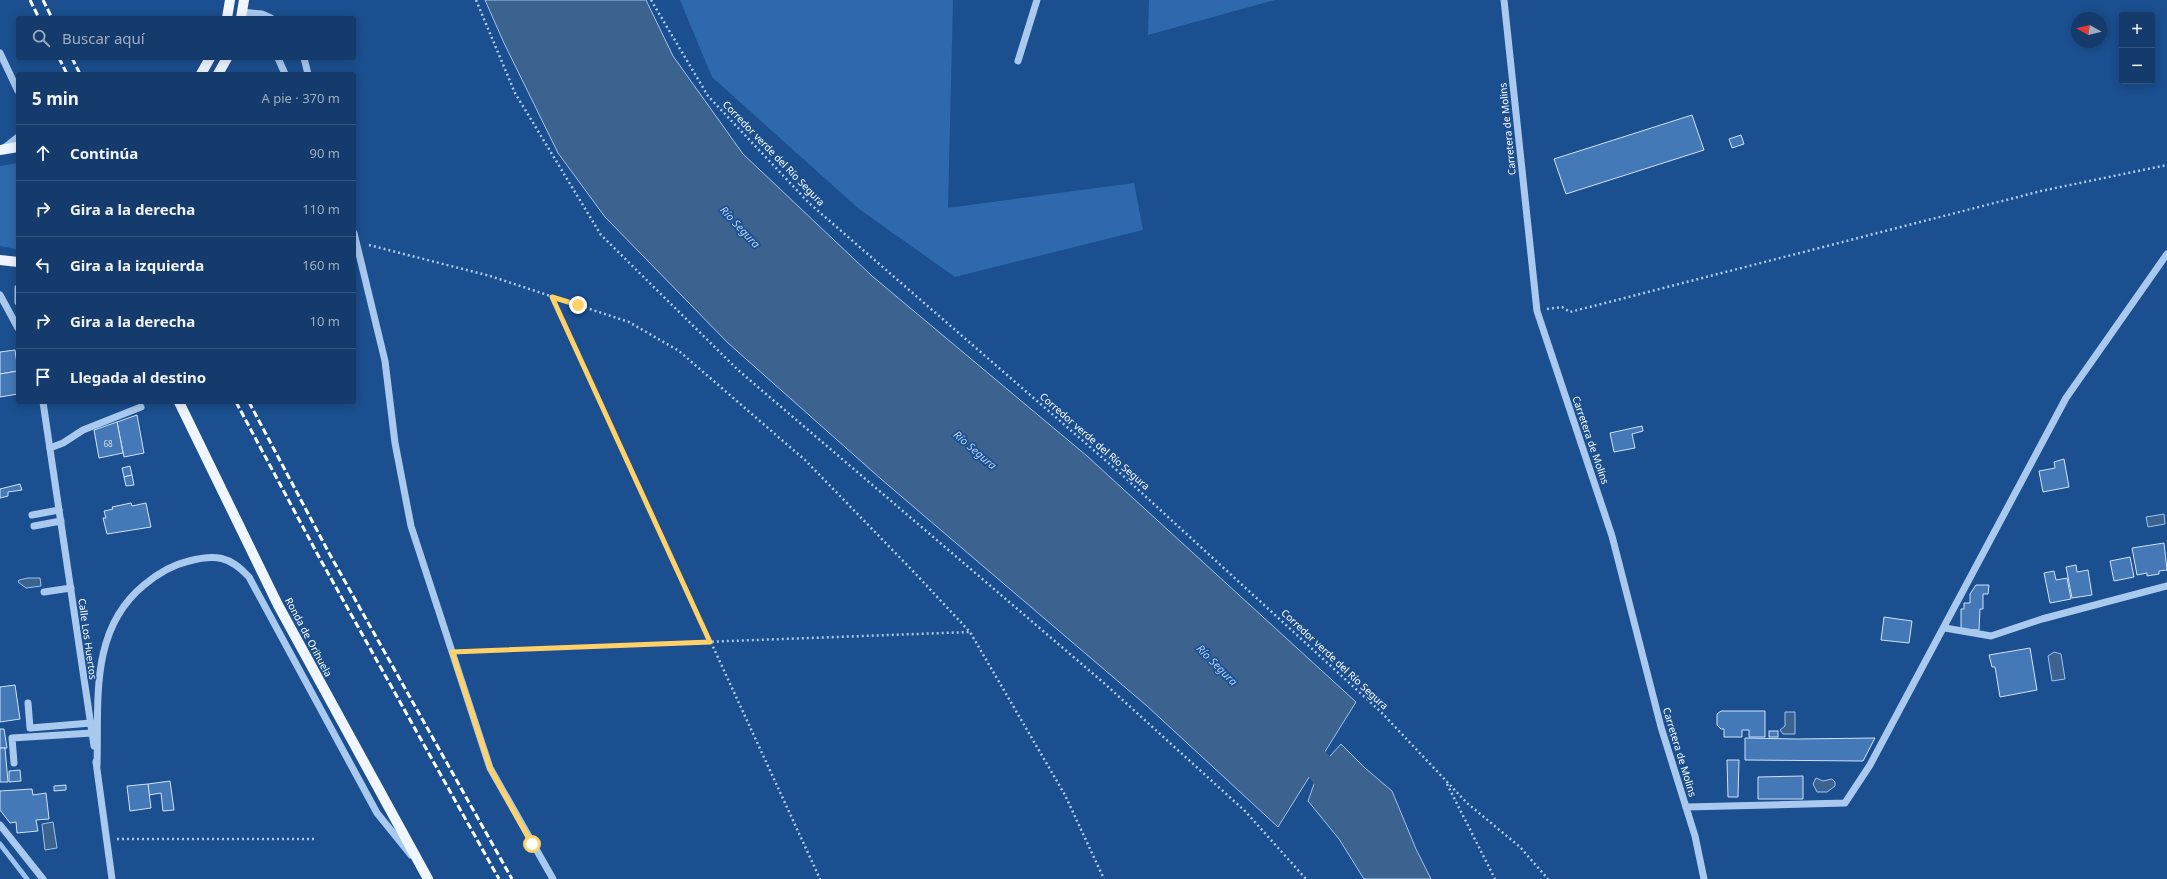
<!DOCTYPE html>
<html lang="es">
<head>
<meta charset="utf-8">
<style>
  body { margin:0; font-family:"Noto Sans",sans-serif; background:#1d4271; color:#f1f3f6 }
  .controls { position:absolute; right:12px; top:12px; display:grid; overflow:hidden; border-radius:4px; box-shadow:0 2px 10px #0003 }
  .controls button { width:36px; height:36px; display:grid; place-items:center; padding:0; border:0; border-bottom:1px solid #33557e; background:#143b6b; color:#f1f3f6; font:20px sans-serif }
  .compass { position:absolute; left:2071px; top:12px; width:36px; height:36px; border-radius:50%; background:#143b6b; box-shadow:0 2px 10px #0003; rotate:278deg }
  .stop { position:absolute; width:12px; height:12px; margin:-9px; border:3px solid #ffd166; border-radius:50%; background:#fff }
  .stop.end { background:#ffd166; border-color:#fff; box-shadow:0 1px 4px #0008 }
  .list { margin:0; padding:0; list-style:none }
  h2 { display:flex; justify-content:space-between; align-items:center; height:52px; margin:0; padding:0 16px; font-size:17px }
  h2 small { font-size:13px; font-weight:400; color:#9dadc1 }
  .list li { display:grid; grid-template-columns:26px 1fr auto; gap:12px; align-items:center; box-sizing:border-box; height:56px; padding:0 16px; border-top:1px solid #33557e }
  .list b { display:block; font-size:15px; white-space:nowrap }
  .list em { font-size:13px; font-style:normal; color:#9dadc1 }
  .icon { flex:none; width:22px; height:22px; fill:none; stroke:currentColor; stroke-width:2; stroke-linecap:round; stroke-linejoin:round }
  .map { position:relative; flex:none; width:2167px; height:879px; overflow:hidden }
  .search { position:absolute; background:#143b6b; box-shadow:0 2px 10px #0003; left:16px; top:16px; width:340px; height:44px; display:flex; align-items:center; gap:10px; box-sizing:border-box; padding:0 14px; border-radius:4px; color:#9dadc1; font-size:15px }
  .panel { position:absolute; background:#143b6b; box-shadow:0 2px 10px #0003; left:16px; top:72px; width:340px; height:332px; border-radius:4px }
  .map>svg:first-child { display:block }
  .green { fill:#2e69ad }
  .water { fill:#3c6290; stroke:#9cc4f0 }
  .lines { fill:none; stroke-linecap:round; stroke-linejoin:round }
  .stream { stroke:#9cc4f0; stroke-width:5 }
  .river { stroke:#3c6290; stroke-width:29 }
  .building { fill:#4478b7; stroke:#cfe3fa }
  .path { stroke:#a9c9ee; stroke-width:2.5; stroke-dasharray:2 3; stroke-linecap:butt }
  .minor { stroke:#a9c9ee; stroke-width:7 }
  .major { stroke:#f0f6ff; stroke-width:10 }
  .rail { stroke:#fff; stroke-width:3; stroke-dasharray:7 3; stroke-linecap:butt }
  .route { stroke:#ffd166; stroke-width:5 }
  .labels { text-anchor:middle; stroke-width:3.5; stroke-linejoin:round; paint-order:stroke }
  .number-label { font-size:8px; fill:#d0dded }
  .street-label { font-size:10px; fill:#fff; stroke:#1b4f8f }
  .water-label { font-size:11px; font-style:italic; fill:#b5d3f5; stroke:#1b4f8f }
</style>
</head>
<body>
<div class="map">
<svg width="2167" height="879" viewBox="0 0 2167 879">
  <rect width="100%" height="100%" fill="#1b4f8f"/>
  <g class="green">
    <polygon points="680,0 953,0 948,208 1134,183 1143,230 955,277 859,209 712,77"/>
    <polygon points="1149,0 1275,0 1148,35"/>
    <polygon points="18,163 18,249 16,249 0,246 0,166"/>
  </g>
  <g class="water">
    <polygon points="485,0 646,0 673,56 743,154 872,276 1087,456 1356,702 1278,827 1147,706 881,479 728,343 605,217 558,153 504,43"/>
    <polygon points="2164,514 2165,524 2148,527 2146,517"/>
    <polygon points="28,578 40,578 41,586 26,588 18,582 19,580"/>
    <polygon points="2054,652 2061,654 2065,679 2052,681 2048,656"/>
    <polygon points="1785,712 1795,712 1795,734 1783,734 1780,730 1785,726"/>
    <polygon points="1341,744 1365,768 1392,791 1416,849 1431,879 1364,879 1339,839 1308,801 1320,767"/>
    <polygon points="1816,778 1823,781 1832,779 1835,782 1835,786 1827,792 1817,792 1813,784"/>
    <polygon points="53,822 57,848 45,850 42,824"/>
  </g>
  <g class="lines">
    <polyline class="stream" points="0,844 27,879"/>
    <polyline class="river" points="1289,735 1320,767 1343,800"/>
  </g>
  <g class="building">
    <polygon points="1692,115 1704,150 1566,194 1554,159"/>
    <polygon points="1741,135 1744,144 1732,148 1729,139"/>
    <polygon points="15,350 18,371 0,374 0,352"/>
    <polygon points="18,371 18,394 0,397 0,374"/>
    <polygon points="137,415 144,453 124,457 117,422"/>
    <polygon points="117,422 123,453 99,458 94,430"/>
    <polygon points="1642,426 1643,431 1632,434 1635,448 1614,452 1610,433"/>
    <polygon points="2064,459 2069,487 2043,492 2039,471 2055,468 2054,462"/>
    <polygon points="130,466 132,475 124,477 122,468"/>
    <polygon points="132,475 134,485 126,486 124,477"/>
    <polygon points="20,484 22,490 8,492 8,496 0,498 0,489"/>
    <polygon points="131,503 132,506 146,503 151,527 107,534 103,518 106,518 104,511 113,509 112,507"/>
    <polygon points="2164,543 2167,570 2159,571 2159,574 2147,576 2147,573 2137,575 2132,548"/>
    <polygon points="2130,557 2134,577 2114,581 2110,561"/>
    <polygon points="2076,565 2077,572 2088,570 2092,595 2072,598 2066,567"/>
    <polygon points="2054,571 2056,580 2067,578 2071,599 2050,603 2044,573"/>
    <polygon points="1976,585 1989,585 1988,594 1983,594 1983,609 1980,609 1979,630 1961,629 1961,609 1964,609 1964,603 1970,603 1970,594"/>
    <polygon points="1884,617 1912,621 1909,643 1881,640"/>
    <polygon points="2030,648 2037,690 2000,697 1995,667 1992,667 1989,655"/>
    <polygon points="15,685 20,719 0,722 0,687"/>
    <polygon points="1721,711 1765,711 1765,737 1749,737 1749,730 1742,730 1742,737 1724,737 1724,729 1721,729 1717,725 1717,714"/>
    <polygon points="0,729 4,729 7,748 0,748"/>
    <rect x="1769" y="731" width="9" height="6"/>
    <polygon points="1745,738 1797,739 1875,738 1863,761 1745,760"/>
    <polygon points="0,748 5,748 8,782 0,782"/>
    <polygon points="1727,760 1739,760 1738,797 1728,797"/>
    <polygon points="20,770 21,781 9,782 9,771"/>
    <polygon points="1803,776 1803,799 1758,799 1758,777"/>
    <polygon points="170,781 174,810 163,811 161,793 149,795 148,784"/>
    <polygon points="148,784 151,808 130,811 127,786"/>
    <polygon points="66,785 66,790 54,791 54,786"/>
    <polygon points="32,789 33,795 46,793 49,819 36,820 38,831 17,833 16,822 10,823 0,810 0,791"/>
  </g>
  <g class="lines">
    <g class="path">
      <polyline points="476,0 515,93 601,235 738,370 1105,684 1245,811 1306,879"/>
      <polyline points="651,0 708,96 809,203 1120,473 1381,712 1467,803 1520,847 1548,879"/>
      <polyline points="369,245 490,276 629,322 679,351 805,460 912,570 970,632 1065,795 1104,879"/>
      <polyline points="552,297 820,879"/>
      <polyline points="1547,309 1562,307 1570,312 2041,191 2167,165"/>
      <polyline points="462,651 970,632"/>
      <polyline points="1447,784 1495,879"/>
      <polyline points="117,839 316,839"/>
    </g>
    <g class="minor">
      <polyline points="1504,0 1537,311 1612,536 1661,727 1695,836 1704,879"/>
      <polyline points="242,12 262,14 271,18"/>
      <polyline points="0,53 18,91"/>
      <polyline points="278,58 285,74"/>
      <polyline points="304,58 308,74"/>
      <polyline points="1018,61 1037,0"/>
      <polyline points="4,148 18,137"/>
      <polyline points="354,233 385,361 395,443 411,526 490,768 553,879"/>
      <polyline points="18,288 18,302"/>
      <polyline points="0,295 18,328"/>
      <polyline points="43,402 94,746"/>
      <polyline points="50,448 63,443 83,430 141,407"/>
      <polyline points="32,515 59,510"/>
      <polyline points="34,526 61,521"/>
      <polyline points="44,592 71,588"/>
      <polyline points="1945,628 1991,636 2042,619 2167,586"/>
      <polyline points="28,703 30,728 91,723"/>
      <polyline points="96,762 112,879"/>
      <polyline points="14,763 12,738 92,733"/>
      <path d="M97,765C99,701 89,630 144,585C157,574 172,565 189,561C215,554 230,556 249,577L377,813L411,855"/>
      <polyline points="1686,807 1845,803 1870,765 2066,398 2167,254"/>
      <polyline points="0,825 43,879"/>
    </g>
    <g class="major">
      <polyline points="227,18 230,0"/>
      <polyline points="241,18 244,0"/>
      <polyline points="201,74 210,58"/>
      <polyline points="218,74 227,58"/>
      <polyline points="0,150 18,147"/>
      <polyline points="0,260 18,262"/>
      <polyline points="179,402 278,605 428,879"/>
    </g>
    <g class="rail">
      <polyline points="30,0 39,18"/>
      <polyline points="43,0 52,18"/>
      <polyline points="59,58 67,74"/>
      <polyline points="72,58 80,74"/>
      <polyline points="236,402 319,557 499,879"/>
      <polyline points="249,402 329,553 512,879"/>
    </g>
  </g>
  <g class="lines">
    <polyline class="route" points="532,844 490,768 452,652 710,642 552,297 578,305"/>
  </g>
  <g class="labels">
    <g class="number-label">
      <text x="108" y="447">68</text>
    </g>
    <g class="street-label">
      <text transform="translate(1507 129) rotate(-96)" y="4">Carretera de Molins</text>
      <text transform="translate(774 153) rotate(46)" y="4">Corredor verde del Río Segura</text>
      <text transform="translate(1591 440) rotate(71)" y="4">Carretera de Molins</text>
      <text transform="translate(1095 441) rotate(41)" y="4">Corredor verde del Río Segura</text>
      <text transform="translate(309 637) rotate(62)" y="4">Ronda de Orihuela</text>
      <text transform="translate(88 639) rotate(82)" y="4">Calle Los Huertos</text>
      <text transform="translate(1335 659) rotate(43)" y="4">Corredor verde del Río Segura</text>
      <text transform="translate(1680 752) rotate(73)" y="4">Carretera de Molins</text>
    </g>
    <g class="water-label">
      <text transform="translate(740 227) rotate(47)" y="4">Río Segura</text>
      <text transform="translate(975 450) rotate(41)" y="4">Río Segura</text>
      <text transform="translate(1217 665) rotate(45)" y="4">Río Segura</text>
    </g>
  </g>
</svg>
<div class="controls">
<button>+</button>
<button>−</button>
</div>
<svg class="compass" viewBox="-18 -18 36 36"><path d="M0-13l5 13h-10z" fill="#e53935"/><path d="M0 13l5-13h-10z" fill="#9dadc1"/></svg>
<div class="stop" style="left:532px;top:844px"></div>
<div class="stop end" style="left:578px;top:305px"></div>
<div class="search"><svg class="icon" aria-label="search" viewBox="0 0 24 24"><circle cx="10" cy="10" r="6"/><path d="M15 15l6 6"/></svg>Buscar aquí</div>
<section class="panel">
<h2>5 min<small>A pie · 370 m</small></h2>
<ul class="list">
<li><svg class="icon" aria-label="ahead" viewBox="0 0 24 24"><path d="M12 20V5M6 11l6-6 6 6"/></svg><div><b>Continúa</b></div><em>90 m</em></li>
<li><svg class="icon" aria-label="right" viewBox="0 0 24 24"><path d="M7 20v-9h11M14 6l5 5-5 5"/></svg><div><b>Gira a la derecha</b></div><em>110 m</em></li>
<li><svg class="icon" aria-label="left" viewBox="0 0 24 24"><path d="M17 20v-9H6M10 6l-5 5 5 5"/></svg><div><b>Gira a la izquierda</b></div><em>160 m</em></li>
<li><svg class="icon" aria-label="right" viewBox="0 0 24 24"><path d="M7 20v-9h11M14 6l5 5-5 5"/></svg><div><b>Gira a la derecha</b></div><em>10 m</em></li>
<li><svg class="icon" aria-label="arrive" viewBox="0 0 24 24"><path d="M6 21V4h12l-3 4 3 4H6"/></svg><div><b>Llegada al destino</b></div></li>
</ul>
</section>
</div>
</body>
</html>
